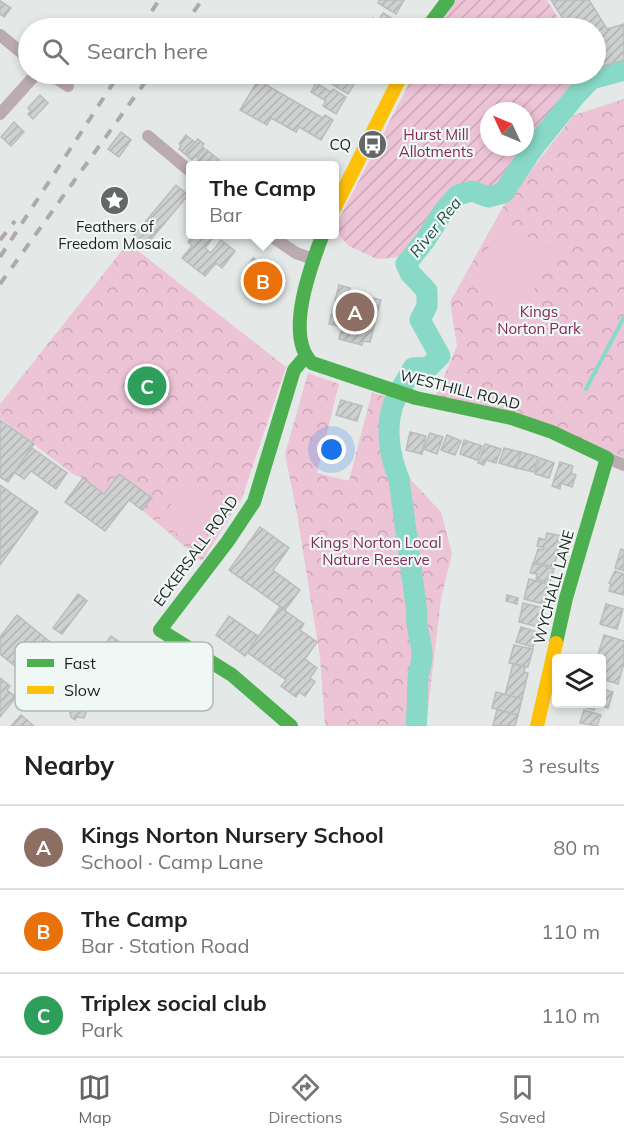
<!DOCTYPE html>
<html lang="en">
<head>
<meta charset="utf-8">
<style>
  body { margin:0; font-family:Mulish,sans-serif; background:#f2f2f2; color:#222 }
  .controls { position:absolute; right:18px; bottom:18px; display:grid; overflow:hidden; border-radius:6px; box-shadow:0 3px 9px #0003 }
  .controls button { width:54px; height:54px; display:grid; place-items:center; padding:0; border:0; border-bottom:2px solid #e0e0e0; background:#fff; color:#222; font:30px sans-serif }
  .compass { position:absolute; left:480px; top:102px; width:54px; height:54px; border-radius:50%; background:#fff; box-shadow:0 3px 9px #0003; rotate:314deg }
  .you { position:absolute; left:332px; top:450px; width:21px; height:21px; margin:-15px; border:4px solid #fff; border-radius:50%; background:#1a73e8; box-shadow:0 0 0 9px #1a73e833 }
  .badge { display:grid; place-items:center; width:39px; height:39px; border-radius:50%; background:#636766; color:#fff; font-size:20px; font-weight:700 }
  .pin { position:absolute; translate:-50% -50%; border:3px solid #fff; box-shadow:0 2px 6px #0006 }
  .popup { position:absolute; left:186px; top:161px; width:153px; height:78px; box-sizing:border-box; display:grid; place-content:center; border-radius:6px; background:#fff; filter:drop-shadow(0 2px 4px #0005); font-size:20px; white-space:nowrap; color:#767676 }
  .popup b { font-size:22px; color:#222 }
  .popup::after { content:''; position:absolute; left:50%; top:100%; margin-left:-12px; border:12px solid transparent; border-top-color:#fff }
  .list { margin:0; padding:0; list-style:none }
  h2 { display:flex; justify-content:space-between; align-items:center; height:78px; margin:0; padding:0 24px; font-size:26px }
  h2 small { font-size:20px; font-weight:400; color:#767676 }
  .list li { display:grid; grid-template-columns:39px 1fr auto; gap:18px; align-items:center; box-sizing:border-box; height:84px; padding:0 24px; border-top:2px solid #e0e0e0 }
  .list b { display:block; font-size:22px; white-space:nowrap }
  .list p { margin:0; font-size:20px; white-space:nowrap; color:#767676 }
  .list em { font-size:20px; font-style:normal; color:#767676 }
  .icon { flex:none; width:33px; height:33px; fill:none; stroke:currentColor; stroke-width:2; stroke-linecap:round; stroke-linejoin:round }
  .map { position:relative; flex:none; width:624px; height:726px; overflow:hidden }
  .search { position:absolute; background:#fff; box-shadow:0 3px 9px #0003; left:18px; right:18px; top:18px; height:66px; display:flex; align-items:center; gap:15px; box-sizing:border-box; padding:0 21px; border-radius:33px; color:#767676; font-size:22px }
  .sheet { height:330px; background:#fff }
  nav { display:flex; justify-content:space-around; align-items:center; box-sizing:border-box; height:84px; border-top:2px solid #e0e0e0; background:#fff; font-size:16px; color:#767676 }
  nav a { display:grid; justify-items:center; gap:3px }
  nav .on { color:#636766 }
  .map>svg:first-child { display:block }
  .forest { fill:url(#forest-crowns) }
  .garden { fill:url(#garden-furrows); fill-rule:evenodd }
  .pitch { fill:#edc3d6 }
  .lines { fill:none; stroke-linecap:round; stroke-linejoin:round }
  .stream { stroke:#89d9c8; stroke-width:4 }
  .river { stroke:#89d9c8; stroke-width:21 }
  .building { fill:url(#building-hatch); stroke:#babdbc; stroke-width:1.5 }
  .street { stroke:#baabb2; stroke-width:12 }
  .fast { stroke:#4caf50; stroke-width:14 }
  .slow { stroke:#ffc107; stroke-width:14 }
  .rail { stroke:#afa8ac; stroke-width:4; stroke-dasharray:10 10; stroke-linecap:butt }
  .labels { text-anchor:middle; stroke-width:4.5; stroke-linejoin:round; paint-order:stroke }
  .park-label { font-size:15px; fill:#86275b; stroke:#eff8f5 }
  .poi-label { font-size:15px; fill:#1e2120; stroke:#eff8f5; text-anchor:end }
  .street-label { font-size:15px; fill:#1e2120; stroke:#eff8f5 }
  .water-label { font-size:16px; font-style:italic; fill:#1e4f45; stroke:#eff8f5 }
  .key { fill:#eff8f5; stroke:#b0b8b5; stroke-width:1.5 }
  .key-label { font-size:16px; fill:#1e2120 }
</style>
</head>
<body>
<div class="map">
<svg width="624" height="726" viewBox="0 0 624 726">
  <defs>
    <pattern id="forest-crowns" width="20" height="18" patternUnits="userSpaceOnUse" patternTransform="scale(1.5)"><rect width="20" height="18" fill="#edc3d6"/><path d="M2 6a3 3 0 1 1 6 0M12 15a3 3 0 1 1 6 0" fill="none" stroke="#cba7b7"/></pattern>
    <pattern id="garden-furrows" width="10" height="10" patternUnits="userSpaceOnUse" patternTransform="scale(1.5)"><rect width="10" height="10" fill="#edc3d6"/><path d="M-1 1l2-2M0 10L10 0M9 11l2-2" fill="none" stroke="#cba7b7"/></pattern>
    <pattern id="building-hatch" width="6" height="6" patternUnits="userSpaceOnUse" patternTransform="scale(1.5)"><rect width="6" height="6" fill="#ced1d0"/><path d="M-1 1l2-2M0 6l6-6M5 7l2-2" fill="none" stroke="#b0b3b2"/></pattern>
  </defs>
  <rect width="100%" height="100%" fill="#e4e8e7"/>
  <g class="forest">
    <polygon points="624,99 624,458 567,433 436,395 457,346 450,302 503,207 574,115"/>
    <polygon points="128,243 286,367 242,498 202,561 142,510 151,497 119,474 104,494 83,478 74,475 0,418 0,404"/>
    <polygon points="308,373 339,384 317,473 349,481 372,392 401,403 397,454 411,480 441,512 452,554 441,598 426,726 325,726 320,657 297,514 285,454"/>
  </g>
  <g class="garden">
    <polygon points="456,0 547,0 564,28 438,28"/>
    <path d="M414,74H591L565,99L497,188L472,186L458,190L439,210L421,237L415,250L403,257L377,259L349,246L335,231V227ZM489,111H525V147H489Z"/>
  </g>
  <g class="pitch">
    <polygon points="502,224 554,250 521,315 468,284"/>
    <polygon points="187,484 224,513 196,548 159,520"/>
  </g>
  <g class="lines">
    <polyline class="stream" points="586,389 624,317"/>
    <path class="river" d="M416,726C418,710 417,694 418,678C419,671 422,663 422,655C422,640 415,628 417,613L399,479C390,457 385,429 393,405C397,393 407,380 413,368L429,367L440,356L420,320L427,306V291L410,273L406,264L426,239L443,212L458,195L472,191L488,197L503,193L534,147L576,95L591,79L624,70"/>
  </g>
  <g class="building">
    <polygon points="379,0 404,0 396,14 378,3"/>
    <polygon points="551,0 589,0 607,29 624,24 624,60 596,68 596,28 569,28"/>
    <polygon points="0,1 11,8 4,17 0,14"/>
    <polygon points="383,13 395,20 389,28 371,28 367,26 373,18 378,21"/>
    <polygon points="328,74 339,79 342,75 355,83 348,94 324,79"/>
    <polygon points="342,74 361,74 355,83"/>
    <polygon points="258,80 323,118 325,115 333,120 321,140 299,127 296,132 271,118 267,125 240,110"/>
    <polygon points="316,83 331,92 333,89 346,97 336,114 323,106 326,101 311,92"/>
    <polygon points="40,95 48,103 33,119 28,114 31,111 28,108"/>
    <polygon points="14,122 24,132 11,146 1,137"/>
    <polygon points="121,132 131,140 119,157 108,149"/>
    <polygon points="186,135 195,142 185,154 179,149 181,146 179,144"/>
    <polygon points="198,139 204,144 202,147 205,149 197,158 195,156 192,160 185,154"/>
    <polygon points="207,150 213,155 204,166 199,166 196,163"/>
    <polygon points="213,155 219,160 215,166 204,166"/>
    <polygon points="176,185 188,195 143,249 131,239"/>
    <polygon points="194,234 216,234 205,248 211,253 221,240 235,251 222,268 216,263 205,276 182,258 192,246 188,242"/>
    <polygon points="253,258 280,274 266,297 263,295 258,303 247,296 251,291 246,288 256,271 247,266"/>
    <polygon points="339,285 350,288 349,292 381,300 370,342 363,341 362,345 339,339 342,327 329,324"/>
    <polygon points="341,400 362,406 357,421 336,415"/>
    <polygon points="0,420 34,444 8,482 0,477"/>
    <polygon points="410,432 426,436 422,454 406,450"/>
    <polygon points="430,433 443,437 437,454 424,449"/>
    <polygon points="447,435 461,441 455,455 441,450"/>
    <polygon points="464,440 482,446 477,460 460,454"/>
    <polygon points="485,444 501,449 496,463 486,460 484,465 478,463"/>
    <polygon points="32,448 67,473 56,489 31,471 24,479 14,472"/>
    <polygon points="504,448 521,452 516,468 499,463"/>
    <polygon points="521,452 538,457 534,472 516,468"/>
    <polygon points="540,458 554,463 549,478 535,474"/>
    <polygon points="560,462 573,466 571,473 576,475 572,487 561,483 560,489 552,486"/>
    <polygon points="119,474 152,498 142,510 129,500 105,531 65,502 83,478 104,494"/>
    <polygon points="0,485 38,512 0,565"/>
    <polygon points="260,527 289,548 273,570 300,590 285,610 229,570"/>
    <polygon points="547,533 562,536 554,567 534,562 538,549 543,550 544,548 537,546 539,538 545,540"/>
    <polygon points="621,549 624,550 624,571 615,568"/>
    <polygon points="533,563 554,569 550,583 536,579 537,574 530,573"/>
    <polygon points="615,571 624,574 624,595 609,591 611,584 609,583"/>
    <polygon points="529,579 548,584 544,604 524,599"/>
    <polygon points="78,594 87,601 62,634 53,628"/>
    <polygon points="507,595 518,598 517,604 506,601"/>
    <polygon points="523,603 543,608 539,627 519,622"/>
    <polygon points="606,604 623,609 617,629 600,624"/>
    <polygon points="280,607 304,624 300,630 317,642 305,659 317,668 310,678 315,682 305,696 299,692 296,697 281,686 286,680 247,652"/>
    <polygon points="17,615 85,670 60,702 0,654 0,637"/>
    <polygon points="229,616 258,636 245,656 216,635"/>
    <polygon points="521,627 537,632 533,647 516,642"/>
    <polygon points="604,635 624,641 624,663 618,684 602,679 602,658 597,658"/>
    <polygon points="111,636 121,643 103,666 94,659"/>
    <polygon points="514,645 533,649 528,667 509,663"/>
    <polygon points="513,664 525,667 524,672 528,673 522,699 505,695"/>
    <polygon points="0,678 10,686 7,690 16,697 0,717"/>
    <polygon points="602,689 613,692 608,708 596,704 594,710 583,707 584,704 602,704"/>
    <polygon points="85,692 93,698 83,710 86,713 84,718 77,717 75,720 71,717 70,713"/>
    <polygon points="496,692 522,699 518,715 492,708"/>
    <polygon points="497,710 518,715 515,726 493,725"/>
    <polygon points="584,710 601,715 597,726 580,723"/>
    <polygon points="21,715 34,726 11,726"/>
  </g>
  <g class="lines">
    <g class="street">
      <polyline points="0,35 28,58"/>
      <polyline points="49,74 68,86"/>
      <polyline points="0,114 36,74"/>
      <polyline points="148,136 191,172"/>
      <polyline points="268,234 296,253 313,259"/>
      <polyline points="607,458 624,465"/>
    </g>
    <g class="fast">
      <polyline points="427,28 448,0"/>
      <path d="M323,234C311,265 284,336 312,363L416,398L511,418L552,432L607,458L566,598L556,643"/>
      <polyline points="291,726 232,675 160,630 228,541 254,502 294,370 305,357"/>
    </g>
    <g class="slow">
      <polyline points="335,207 402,74"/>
      <polyline points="537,726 556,643"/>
    </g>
    <g class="rail">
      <polyline points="141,28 159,0"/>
      <polyline points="182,28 202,0"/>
      <polyline points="0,240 15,221"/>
      <polyline points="0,257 119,74"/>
      <polyline points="0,284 151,74"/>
    </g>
  </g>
  <defs>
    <symbol id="bus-disc" viewBox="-11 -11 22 22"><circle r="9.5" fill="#636766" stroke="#eff8f5"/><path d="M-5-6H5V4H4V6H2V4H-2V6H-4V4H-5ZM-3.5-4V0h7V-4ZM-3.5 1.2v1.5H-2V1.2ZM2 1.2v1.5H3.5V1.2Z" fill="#fff"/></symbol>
    <symbol id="sight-disc" viewBox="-11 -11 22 22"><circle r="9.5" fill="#636766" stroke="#eff8f5"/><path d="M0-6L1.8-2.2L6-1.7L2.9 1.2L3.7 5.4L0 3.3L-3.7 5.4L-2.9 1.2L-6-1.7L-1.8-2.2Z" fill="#fff"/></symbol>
  </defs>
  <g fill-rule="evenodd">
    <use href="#bus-disc" x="356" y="128" width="33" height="33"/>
    <use href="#sight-disc" x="98" y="184" width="33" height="33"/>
  </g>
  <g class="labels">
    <g class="park-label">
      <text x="436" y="140">Hurst Mill<tspan x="436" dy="17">Allotments</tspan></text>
      <text x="539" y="317">Kings<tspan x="539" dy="17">Norton Park</tspan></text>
      <text x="376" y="548">Kings Norton Local<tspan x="376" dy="17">Nature Reserve</tspan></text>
    </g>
    <g class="poi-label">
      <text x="351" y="150">CQ</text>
      <text x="115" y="232" text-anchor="middle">Feathers of<tspan x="115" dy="17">Freedom Mosaic</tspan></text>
    </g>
    <g class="street-label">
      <text transform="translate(460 390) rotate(14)" y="5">WESTHILL ROAD</text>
      <text transform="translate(196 551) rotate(-54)" y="5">ECKERSALL ROAD</text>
      <text transform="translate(554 587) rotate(-75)" y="5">WYCHALL LANE</text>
    </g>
    <g class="water-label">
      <text transform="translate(435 227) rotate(-51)" y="6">River Rea</text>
    </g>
  </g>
  <rect x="15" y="642" width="198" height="69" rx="9" class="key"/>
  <rect x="27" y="659" width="27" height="8" fill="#4caf50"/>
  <rect x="27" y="686" width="27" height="8" fill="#ffc107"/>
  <g class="key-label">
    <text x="64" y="669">Fast</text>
    <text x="64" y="696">Slow</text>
  </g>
</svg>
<div class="controls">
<button><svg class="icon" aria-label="layers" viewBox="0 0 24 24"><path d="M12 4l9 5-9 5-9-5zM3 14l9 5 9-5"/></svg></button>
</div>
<svg class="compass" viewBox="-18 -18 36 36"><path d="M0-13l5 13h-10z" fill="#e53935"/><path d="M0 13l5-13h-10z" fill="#767676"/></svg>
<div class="you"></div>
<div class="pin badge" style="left:355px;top:312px;background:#8d6e63">A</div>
<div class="pin badge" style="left:263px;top:281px;background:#e8710a">B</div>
<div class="popup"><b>The Camp</b>Bar</div>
<div class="pin badge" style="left:147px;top:386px;background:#2e9e5b">C</div>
<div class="search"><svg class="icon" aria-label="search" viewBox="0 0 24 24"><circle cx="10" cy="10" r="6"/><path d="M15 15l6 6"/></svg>Search here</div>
</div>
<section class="sheet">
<h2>Nearby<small>3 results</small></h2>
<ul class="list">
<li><span class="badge" style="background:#8d6e63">A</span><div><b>Kings Norton Nursery School</b><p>School · Camp Lane</p></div><em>80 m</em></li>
<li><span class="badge" style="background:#e8710a">B</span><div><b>The Camp</b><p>Bar · Station Road</p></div><em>110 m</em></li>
<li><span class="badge" style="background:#2e9e5b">C</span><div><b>Triplex social club</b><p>Park</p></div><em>110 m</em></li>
</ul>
</section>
<nav>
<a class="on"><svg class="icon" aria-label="map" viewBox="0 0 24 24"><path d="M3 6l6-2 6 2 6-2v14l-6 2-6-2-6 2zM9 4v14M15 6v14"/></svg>Map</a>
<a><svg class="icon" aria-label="directions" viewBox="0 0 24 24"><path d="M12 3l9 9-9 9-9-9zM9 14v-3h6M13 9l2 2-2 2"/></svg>Directions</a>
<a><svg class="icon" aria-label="saved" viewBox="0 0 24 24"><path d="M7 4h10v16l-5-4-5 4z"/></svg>Saved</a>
</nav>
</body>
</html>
